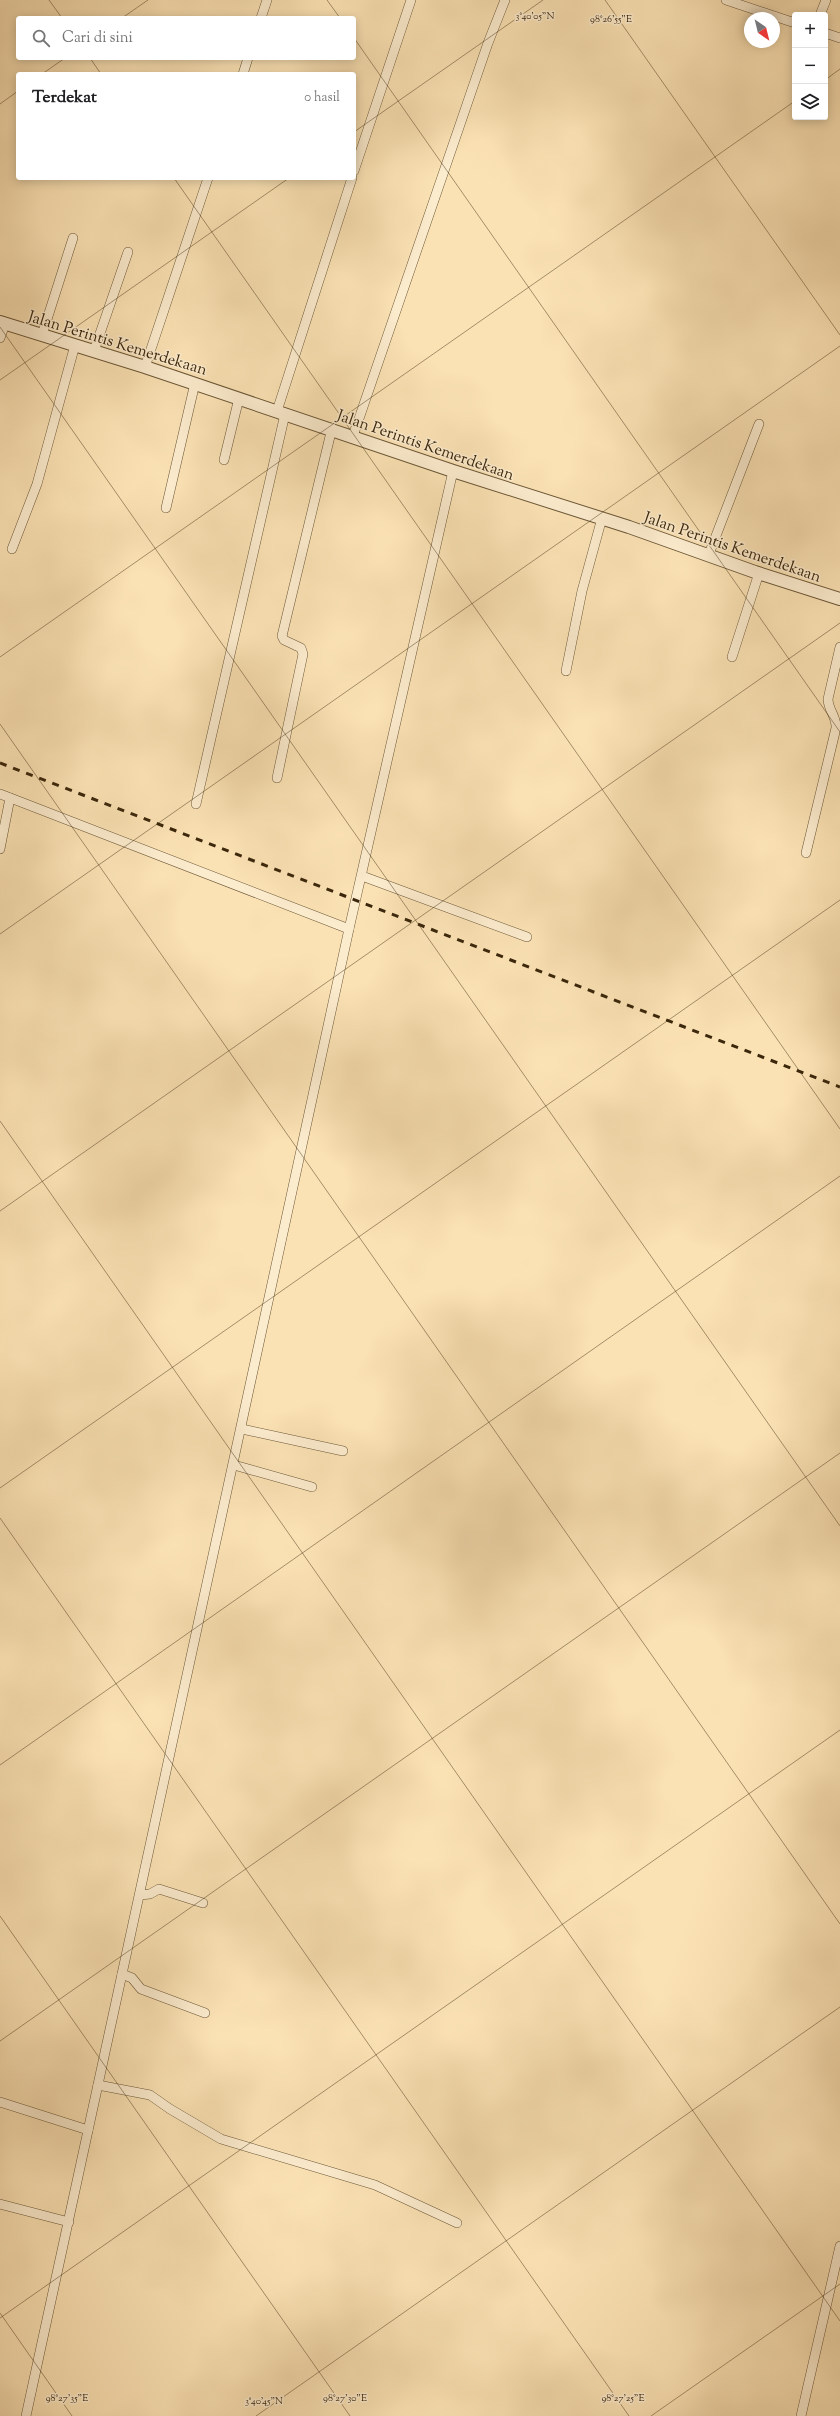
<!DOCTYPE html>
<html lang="id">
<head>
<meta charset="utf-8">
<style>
  body { margin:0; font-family:"Sorts Mill Goudy",serif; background:#f2f2f2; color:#202124 }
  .controls { position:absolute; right:12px; top:12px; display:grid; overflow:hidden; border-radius:4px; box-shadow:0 2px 10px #0003 }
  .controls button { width:36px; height:36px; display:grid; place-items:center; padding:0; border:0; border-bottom:1px solid #e0e0e0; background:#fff; color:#202124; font:20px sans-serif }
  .compass { position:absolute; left:744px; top:12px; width:36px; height:36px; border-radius:50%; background:#fff; box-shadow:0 2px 10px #0003; rotate:145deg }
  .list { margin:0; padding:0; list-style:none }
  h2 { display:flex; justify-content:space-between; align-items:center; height:52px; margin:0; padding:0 16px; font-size:17px }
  h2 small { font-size:13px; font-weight:400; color:#757577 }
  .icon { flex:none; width:22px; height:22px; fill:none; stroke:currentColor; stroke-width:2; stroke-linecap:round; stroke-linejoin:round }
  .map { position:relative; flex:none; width:840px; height:2416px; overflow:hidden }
  .search { position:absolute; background:#fff; box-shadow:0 2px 10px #0003; left:16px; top:16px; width:340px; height:44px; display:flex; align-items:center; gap:10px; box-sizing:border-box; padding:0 14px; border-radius:4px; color:#757577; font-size:15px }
  .panel { position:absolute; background:#fff; box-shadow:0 2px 10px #0003; left:16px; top:72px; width:340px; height:108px; border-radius:4px }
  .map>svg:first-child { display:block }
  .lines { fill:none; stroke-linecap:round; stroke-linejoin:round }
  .minor-casing { stroke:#6b5636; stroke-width:10 }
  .tertiary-casing { stroke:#6b5636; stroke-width:14 }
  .minor { stroke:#fcecce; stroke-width:9 }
  .tertiary { stroke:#fcecce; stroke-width:12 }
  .rail { stroke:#3b270c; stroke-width:3; stroke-dasharray:7 7; stroke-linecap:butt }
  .ticks { fill:none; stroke:#3b270c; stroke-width:1; stroke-opacity:0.45 }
  .labels { text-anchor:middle; stroke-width:3; stroke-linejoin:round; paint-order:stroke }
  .street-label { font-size:16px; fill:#3b270c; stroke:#fcecce }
  .ticks-label { font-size:10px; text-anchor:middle; fill:#3b270c; stroke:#fcecce; stroke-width:3; stroke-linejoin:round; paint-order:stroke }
</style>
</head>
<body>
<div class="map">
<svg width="840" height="2416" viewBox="0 0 840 2416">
  <rect width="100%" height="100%" fill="#fbe2b4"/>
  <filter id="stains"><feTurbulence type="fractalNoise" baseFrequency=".005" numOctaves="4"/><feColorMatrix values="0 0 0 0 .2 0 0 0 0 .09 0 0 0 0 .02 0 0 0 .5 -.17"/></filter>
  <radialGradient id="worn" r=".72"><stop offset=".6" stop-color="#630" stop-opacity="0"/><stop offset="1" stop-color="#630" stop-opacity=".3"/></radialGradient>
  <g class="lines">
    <defs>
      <g id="minor">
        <polyline points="726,0 795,23"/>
        <polyline points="820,15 826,0"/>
        <polyline points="261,18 267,0"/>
        <polyline points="825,33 840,38"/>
        <polyline points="243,74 248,58"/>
        <polyline points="354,171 411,0"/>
        <polyline points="42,335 73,238"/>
        <polyline points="0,338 5,324"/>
        <polyline points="94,351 128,252"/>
        <polyline points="145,367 208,178"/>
        <polyline points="277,411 352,178"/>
        <polyline points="353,436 488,43 505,0"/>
        <polyline points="224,460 239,398"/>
        <polyline points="166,508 195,383"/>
        <polyline points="12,549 37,484 75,345"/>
        <polyline points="709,554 759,424"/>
        <polyline points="732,657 759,573"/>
        <polyline points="566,671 582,591 602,518"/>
        <polyline points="277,778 303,654 301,648 284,640 282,636 332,428"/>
        <polyline points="0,794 349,929"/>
        <polyline points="196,804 285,414"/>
        <polyline points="0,849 10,798"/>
        <path d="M806,853L836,728C837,717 828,710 828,699L840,647"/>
        <polyline points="362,876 527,937"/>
        <polyline points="242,1429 343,1451"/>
        <polyline points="234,1465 312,1487"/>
        <polyline points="140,1895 150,1894 159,1889 203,1903"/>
        <polyline points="122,1974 132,1978 141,1989 205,2013"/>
        <polyline points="98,2085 150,2095 170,2109 221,2139 375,2185 457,2223"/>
        <polyline points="0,2102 88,2130"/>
        <polyline points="0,2204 69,2222"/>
        <polyline points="26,2416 349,929 453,471"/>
        <polyline points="801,2416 840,2246"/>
      </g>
      <polyline id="tertiary" points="0,322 145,367 453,471 629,527 755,572 840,599"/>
    </defs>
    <use href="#minor" class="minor-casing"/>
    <use href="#tertiary" class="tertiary-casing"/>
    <use href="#minor" class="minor"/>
    <use href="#tertiary" class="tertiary"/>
    <polyline class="rail" points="0,763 840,1087"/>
  </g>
  <path class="ticks" d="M49,0L62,18M327,0L340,18M605,0L840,335M122,18L148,0M354,38L840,732M90,58L101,74M42,74L65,58M825,80L840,69M0,104L18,91M354,132L543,0M174,178L840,1129M0,327L840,1526M0,380L289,178M0,657L795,101M0,724L840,1924M0,934L840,346M0,1121L840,2321M0,1211L840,623M0,1488L840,900M0,1518L629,2416M0,1765L840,1176M0,1916L350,2416M0,2041L840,1453M0,2313L72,2416M0,2318L840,1730M256,2416L840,2007M651,2416L840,2284"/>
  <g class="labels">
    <g class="street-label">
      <text transform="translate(118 342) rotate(17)" y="6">Jalan Perintis Kemerdekaan</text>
      <text transform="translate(426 444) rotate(19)" y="6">Jalan Perintis Kemerdekaan</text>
      <text transform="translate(733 546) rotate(19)" y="6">Jalan Perintis Kemerdekaan</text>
    </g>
  </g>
  <g class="ticks-label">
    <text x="535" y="19">3°40'05"N</text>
    <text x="611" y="22">98°26'55"E</text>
    <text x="67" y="2401">98°27'35"E</text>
    <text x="345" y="2401">98°27'30"E</text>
    <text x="623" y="2401">98°27'25"E</text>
    <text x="264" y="2404">3°40'45"N</text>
  </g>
  <rect width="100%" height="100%" filter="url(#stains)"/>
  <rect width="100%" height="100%" fill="url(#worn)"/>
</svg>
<div class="controls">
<button>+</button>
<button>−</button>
<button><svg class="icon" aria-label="layers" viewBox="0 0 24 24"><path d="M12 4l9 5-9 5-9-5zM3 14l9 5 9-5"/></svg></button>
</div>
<svg class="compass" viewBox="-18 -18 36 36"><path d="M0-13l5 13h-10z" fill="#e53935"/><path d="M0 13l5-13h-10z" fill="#757577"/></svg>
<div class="search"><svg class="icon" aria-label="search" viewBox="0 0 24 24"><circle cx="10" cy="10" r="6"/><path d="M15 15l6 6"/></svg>Cari di sini</div>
<section class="panel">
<h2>Terdekat<small>0 hasil</small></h2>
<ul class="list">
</ul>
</section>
</div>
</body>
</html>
